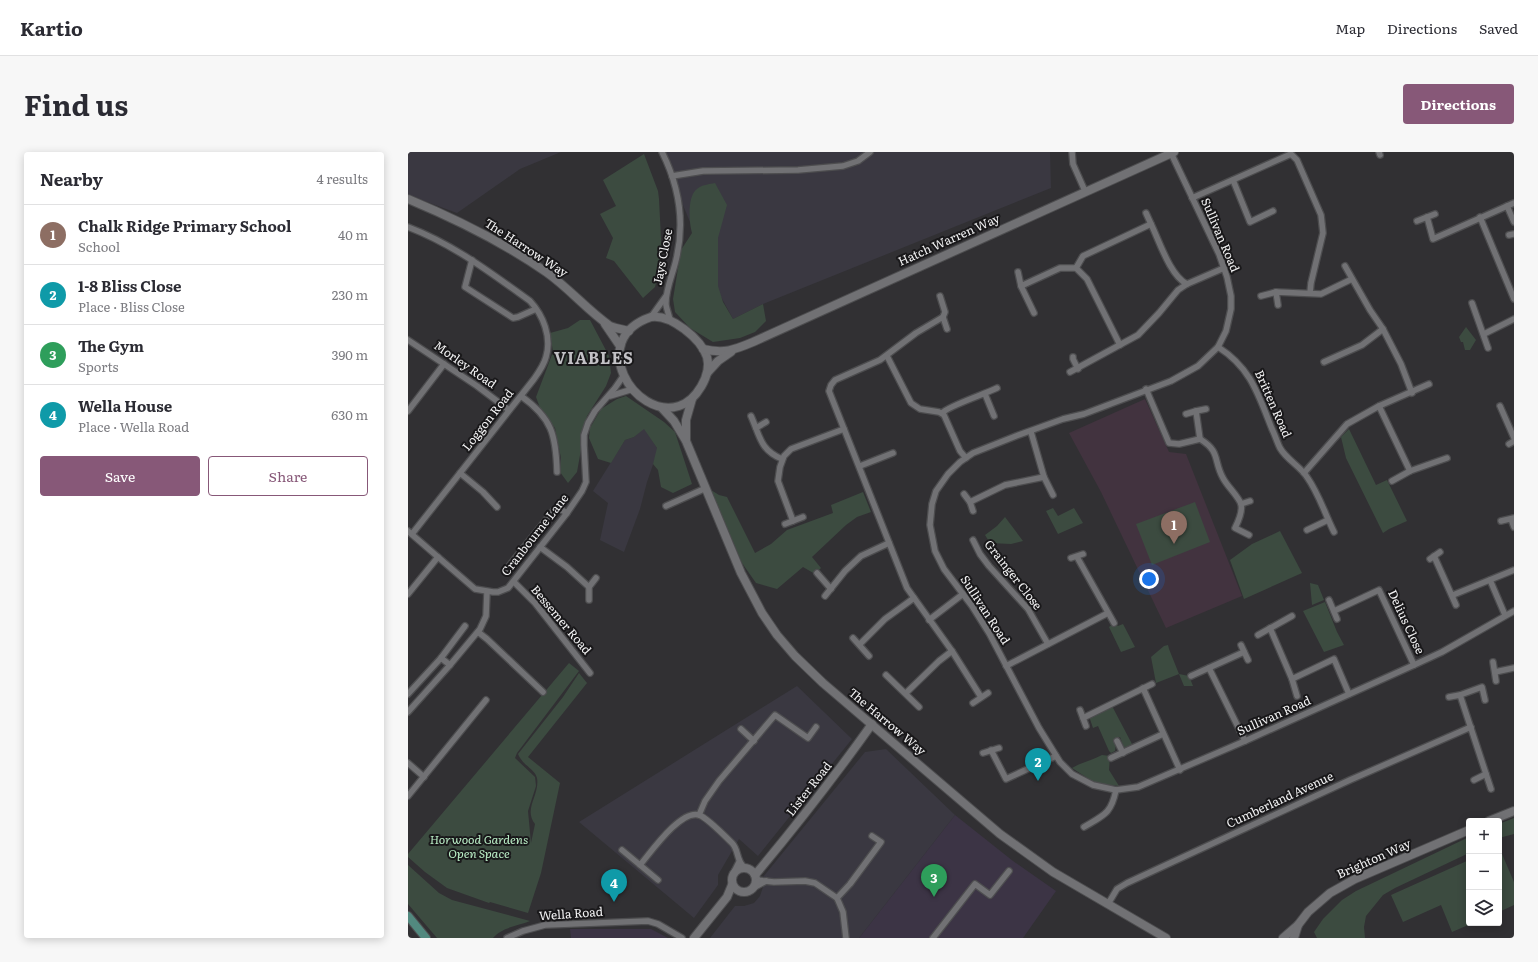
<!DOCTYPE html>
<html lang="en">
<head>
<meta charset="utf-8">
<style>
  body { margin:0; font-family:Literata,serif; background:#f7f7f7; color:#2b2b33 }
  .controls { position:absolute; right:12px; bottom:12px; display:grid; overflow:hidden; border-radius:4px; box-shadow:0 2px 10px #0003 }
  .controls button { width:36px; height:36px; display:grid; place-items:center; padding:0; border:0; border-bottom:1px solid #e1e1e2; background:#fff; color:#2b2b33; font:20px sans-serif }
  .you { position:absolute; left:741px; top:427px; width:14px; height:14px; margin:-10px; border:3px solid #fff; border-radius:50%; background:#1a73e8; box-shadow:0 0 0 6px #1a73e833 }
  .badge { display:grid; place-items:center; width:26px; height:26px; border-radius:50%; background:#875878; color:#fff; font-size:13px; font-weight:700 }
  .pin { position:absolute; translate:-50% -33px; filter:drop-shadow(0 1px 2px #0008) }
  .pin::after { content:''; position:absolute; top:21px; width:14px; height:12px; background:inherit; clip-path:polygon(0 0,100% 0,50% 100%) }
  .list { margin:0; padding:0; list-style:none }
  h2 { display:flex; justify-content:space-between; align-items:center; height:52px; margin:0; padding:0 16px; font-size:17px }
  h2 small { font-size:13px; font-weight:400; color:#7c7c81 }
  .list li { display:grid; grid-template-columns:26px 1fr auto; gap:12px; align-items:center; box-sizing:border-box; height:60px; padding:0 16px; border-top:1px solid #e1e1e2 }
  .list b { display:block; font-size:15px; white-space:nowrap }
  .list p { margin:0; font-size:13px; white-space:nowrap; color:#7c7c81 }
  .list em { font-size:13px; font-style:normal; color:#7c7c81 }
  .actions { display:flex; gap:8px; padding:12px 16px }
  .actions a { flex:1; padding:9px 0; border:1px solid #875878; border-radius:4px; text-align:center; font-size:14px; color:#875878 }
  .actions .main { background:#875878; color:#fff }
  .icon { flex:none; width:22px; height:22px; fill:none; stroke:currentColor; stroke-width:2; stroke-linecap:round; stroke-linejoin:round }
  .map { position:relative; flex:none; width:1106px; height:786px; overflow:hidden; border-radius:4px }
  header { display:flex; align-items:center; gap:24px; box-sizing:border-box; height:56px; padding:0 20px; background:#fff; border-bottom:1px solid #e1e1e2 }
  header strong { font-size:19px }
  nav { display:flex; gap:22px; margin-inline-start:auto; font-size:14px }
  .intro { display:flex; align-items:center; justify-content:space-between; box-sizing:border-box; height:96px; padding:0 24px }
  h1 { margin:0; font-size:28px }
  .button { padding:10px 18px; border-radius:4px; background:#875878; color:#fff; font-size:14px; font-weight:700 }
  main { display:flex; gap:24px; padding:0 24px }
  aside { flex:1; background:#fff; border-radius:4px; box-shadow:0 2px 10px #0003 }
  .map>svg:first-child { display:block }
  .commercial { fill:#3c3445 }
  .built { fill:#3a3841 }
  .education { fill:#42333f }
  .green { fill:#3c4b40 }
  .lines { fill:none; stroke-linecap:round; stroke-linejoin:round }
  .street-casing { stroke:#4d4d4f; stroke-width:8 }
  .secondary-casing { stroke:#4d4d4f; stroke-width:10 }
  .primary-casing { stroke:#4d4d4f; stroke-width:10 }
  .street { stroke:#717174; stroke-width:5.5 }
  .secondary { stroke:#717174; stroke-width:8 }
  .primary { stroke:#52897f; stroke-width:8 }
  .labels { text-anchor:middle; stroke-width:4; stroke-linejoin:round; paint-order:stroke }
  .street-label { font-size:12px; fill:#f3f3f4; stroke:#19181a }
  .park-label { font-size:12px; font-style:italic; fill:#b9ecc5; stroke:#19181a }
  .district-label { font-size:16px; font-weight:bold; letter-spacing:1px; fill:#c3c2c6; stroke:#19181a }
</style>
</head>
<body>
<header>
<strong>Kartio</strong>
<nav><a>Map</a><a>Directions</a><a>Saved</a></nav>
</header>
<div class="intro"><h1>Find us</h1><a class="button">Directions</a></div>
<main>
<aside>
<h2>Nearby<small>4 results</small></h2>
<ul class="list">
<li><span class="badge" style="background:#8d6e63">1</span><div><b>Chalk Ridge Primary School</b><p>School</p></div><em>40 m</em></li>
<li><span class="badge" style="background:#0f9aa8">2</span><div><b>1-8 Bliss Close</b><p>Place · Bliss Close</p></div><em>230 m</em></li>
<li><span class="badge" style="background:#2e9e5b">3</span><div><b>The Gym</b><p>Sports</p></div><em>390 m</em></li>
<li><span class="badge" style="background:#0f9aa8">4</span><div><b>Wella House</b><p>Place · Wella Road</p></div><em>630 m</em></li>
</ul>
<div class="actions"><a class="main">Save</a><a>Share</a></div>
</aside>
<div class="map">
<svg width="1106" height="786" viewBox="0 0 1106 786">
  <rect width="100%" height="100%" fill="#313033"/>
  <g class="commercial">
    <polygon points="547,663 605,709 648,739 615,786 451,786"/>
    <polygon points="162,777 243,777 260,786 163,786"/>
  </g>
  <g class="built">
    <polygon points="0,0 153,0 112,17 49,61 0,43"/>
    <polygon points="253,0 642,0 643,36 355,152 325,167 313,145"/>
    <polygon points="236,276 249,296 249,301 239,330 232,357 216,400 192,388 200,351 185,339 217,288 226,285"/>
    <polygon points="389,534 444,587 350,704 331,687 310,723 310,733 286,766 171,670"/>
    <polygon points="478,597 547,663 451,786 302,786 327,754 336,754 346,751 352,744 355,735 355,725 457,600"/>
  </g>
  <polygon class="education" points="737,247 761,300 778,302 834,444 758,476 693,340 661,281"/>
  <g class="green">
    <polygon points="236,2 250,39 251,47 254,106 247,135 235,146 206,109 198,106 205,86 192,62 208,54 195,28"/>
    <path d="M307,31L319,53L310,86V134L315,150L325,167L355,152L358,169L347,180L332,186L305,190L282,176L267,160L265,147L273,98L284,81C281,71 279,44 289,37C293,33 302,32 307,31Z"/>
    <polygon points="172,168 182,168 201,204 203,221 198,234 179,264 169,320 160,331 152,320 153,306 147,276 132,256 128,245 145,200 142,181 160,176"/>
    <polygon points="1058,175 1068,188 1062,198 1057,198 1055,190 1053,190 1051,185"/>
    <polygon points="218,244 256,270 267,280 284,332 265,341 253,335 250,318 245,312 249,296 236,277 226,285 217,288 203,311 190,307 181,286 182,276 193,257 209,247"/>
    <polygon points="941,277 968,333 979,328 999,369 981,377 975,381 938,306 933,285"/>
    <polygon points="303,338 311,343 319,345 347,401 363,392 379,378 425,361 423,353 455,340 463,360 449,365 438,373 404,405 413,416 407,422 395,415 369,437 348,431 334,411"/>
    <polygon points="787,350 802,390 744,413 728,372"/>
    <polygon points="645,356 650,364 666,356 675,371 650,382 638,359"/>
    <polygon points="597,365 615,389 603,392 582,391 577,383 589,374"/>
    <polygon points="872,379 894,421 836,447 822,408 844,392"/>
    <polygon points="902,431 910,433 916,448 904,453"/>
    <polygon points="917,450 929,480 936,493 916,500 895,459"/>
    <polygon points="706,471 710,474 715,472 727,495 713,500 701,475"/>
    <polygon points="760,493 761,497 771,522 781,524 785,534 776,534 771,522 748,531 743,505 756,494"/>
    <path d="M161,511L171,519L109,601L107,606L127,625L128,634L120,659L123,691L127,672C115,657 132,643 129,626C127,617 115,614 110,602L155,545L171,521L179,531L120,605L152,631L133,721L120,761L82,750L81,751L39,736L17,720L0,705V702Z"/>
    <polygon points="704,554 724,592 716,596 712,585 706,587 708,592 707,599 703,601 701,599 690,574 685,576 682,567 683,563"/>
    <path d="M694,603L702,604L701,618L711,634L687,631L664,616C674,610 683,609 694,603Z"/>
    <polygon points="1106,666 1106,682 1091,686 1091,672"/>
    <polygon points="1061,685 1061,701 987,736 975,743 958,764 956,775 957,786 909,786 906,780 915,767 934,748 948,739"/>
    <polygon points="1091,695 1106,730 1106,753 1091,760"/>
    <polygon points="1061,708 1061,771 1065,771 1044,780 1033,753 995,770 983,743"/>
    <path d="M0,713L31,741L44,748L122,769C110,774 94,775 85,786H29L0,752Z"/>
  </g>
  <g class="lines">
    <defs>
      <g id="street">
        <path d="M254,0C271,34 277,71 268,108C265,122 257,138 258,153C259,158 261,163 262,168"/>
        <polyline points="664,0 665,12 677,39"/>
        <polyline points="971,0 972,3"/>
        <polyline points="763,1 811,102 819,125 823,144 823,157 818,179 810,195 790,214 763,229 676,262 655,267 608,284 565,301 552,310 540,322 528,339 524,352 522,373 527,399 536,417 564,454 581,481 631,576 652,610 664,622 685,633 708,638 730,635 837,589 1006,513 1034,500 1106,459"/>
        <polyline points="264,24 295,19 390,18 435,14 450,9 462,0"/>
        <polyline points="825,28 842,70 865,59"/>
        <polyline points="784,46 883,2 889,8 913,63 915,81 903,131 902,141"/>
        <polyline points="1099,54 1106,70"/>
        <polyline points="738,61 743,72"/>
        <polyline points="1019,65 1025,87 1106,51"/>
        <polyline points="1072,65 1106,147"/>
        <polyline points="1009,69 1027,62"/>
        <path d="M0,75C45,92 83,121 122,149C135,163 144,185 138,205C136,213 131,220 126,227L4,382"/>
        <polyline points="1101,83 1106,82"/>
        <polyline points="64,108 57,135 105,166 110,165 128,157"/>
        <polyline points="937,114 962,158 975,177 993,212 1004,241"/>
        <path d="M668,116L675,104L743,72C751,88 762,124 779,132"/>
        <polyline points="610,120 613,134"/>
        <polyline points="868,140 870,153"/>
        <polyline points="532,144 537,160 535,165"/>
        <polyline points="853,144 868,140 913,142 944,127"/>
        <polyline points="1064,151 1080,196"/>
        <polyline points="626,161 613,134 652,116 668,116 679,127 712,193"/>
        <polyline points="243,165 258,144"/>
        <polyline points="539,177 535,165 508,181 472,208 427,228 423,233 421,239 499,436 544,499 573,545"/>
        <polyline points="1076,182 1106,167"/>
        <polyline points="0,188 69,234 101,258"/>
        <path d="M810,195C843,216 850,242 864,277C867,283 869,290 872,296C879,308 892,314 899,325C911,342 917,362 926,380"/>
        <polyline points="479,204 503,251 512,257 531,260 536,263 552,299 558,306"/>
        <polyline points="665,205 665,207 670,217"/>
        <polyline points="916,210 954,193 975,177"/>
        <polyline points="662,220 730,183 751,161 770,138 779,132 816,116"/>
        <path d="M738,237L761,291L771,292L792,287C813,300 805,308 815,326C819,334 830,344 833,352C835,360 830,370 827,376L841,383"/>
        <polyline points="577,242 586,264"/>
        <path d="M113,244C144,266 148,283 149,320"/>
        <polyline points="202,244 225,237"/>
        <polyline points="971,254 1002,319 1039,306"/>
        <polyline points="1092,254 1106,286"/>
        <polyline points="0,259 36,212"/>
        <polyline points="788,259 798,257"/>
        <path d="M534,261C540,254 577,242 589,236"/>
        <polyline points="778,262 788,259 792,287"/>
        <path d="M343,264C352,284 352,298 374,307"/>
        <polyline points="348,276 358,270"/>
        <polyline points="1101,292 1106,289"/>
        <polyline points="452,314 485,301"/>
        <polyline points="52,321 75,340 89,355"/>
        <polyline points="896,321 939,272 971,254 1021,232"/>
        <polyline points="636,325 645,343"/>
        <polyline points="984,329 1002,319"/>
        <polyline points="556,342 562,350 597,333 636,325 623,280"/>
        <polyline points="562,350 565,359"/>
        <polyline points="833,352 842,349"/>
        <polyline points="258,354 298,336"/>
        <polyline points="1103,367 1106,375"/>
        <polyline points="385,369 370,329 372,315 376,304 383,297 436,277"/>
        <polyline points="1093,369 1106,366"/>
        <polyline points="377,372 395,365"/>
        <polyline points="899,378 920,368"/>
        <polyline points="0,379 67,437 85,440 90,440 100,436 159,361 174,339 178,330 176,293 176,283 180,271 187,259 207,236 216,223"/>
        <polyline points="565,388 572,402 581,414 620,457 640,492"/>
        <polyline points="132,395 159,415 181,435"/>
        <polyline points="1026,404 1048,453"/>
        <polyline points="669,405 706,471"/>
        <polyline points="663,406 675,402"/>
        <polyline points="1022,407 1032,400"/>
        <polyline points="98,418 146,358 152,357 159,361"/>
        <polyline points="409,421 423,437"/>
        <polyline points="1082,428 1097,463"/>
        <polyline points="106,430 127,451 182,521"/>
        <polyline points="0,442 30,405"/>
        <polyline points="1045,443 1106,418"/>
        <polyline points="417,444 437,419 453,404 481,391"/>
        <polyline points="181,448 181,435 188,426"/>
        <polyline points="921,448 929,467"/>
        <polyline points="926,459 971,438 1006,513"/>
        <polyline points="521,468 555,442"/>
        <polyline points="862,476 884,527 926,507 941,542"/>
        <polyline points="70,480 79,487 135,540"/>
        <polyline points="850,483 884,464"/>
        <polyline points="445,486 461,504"/>
        <polyline points="452,492 477,467 506,446"/>
        <polyline points="833,493 840,508"/>
        <polyline points="33,506 42,513"/>
        <polyline points="1085,510 1088,529"/>
        <polyline points="598,514 700,461"/>
        <polyline points="801,516 837,589"/>
        <polyline points="1087,520 1106,516"/>
        <polyline points="478,523 511,555"/>
        <polyline points="783,524 836,500"/>
        <polyline points="884,527 889,544"/>
        <polyline points="735,536 772,618"/>
        <polyline points="498,541 531,509 544,499"/>
        <polyline points="0,542 33,506 57,474"/>
        <polyline points="1052,543 1083,637"/>
        <polyline points="1041,545 1052,543 1074,535 1077,548"/>
        <polyline points="565,551 580,541"/>
        <polyline points="672,558 678,574"/>
        <polyline points="0,560 42,513 72,477 78,464 79,440"/>
        <polyline points="675,566 744,532"/>
        <polyline points="333,577 346,589"/>
        <polyline points="709,589 715,601"/>
        <polyline points="583,598 598,627 648,604"/>
        <polyline points="575,601 591,596"/>
        <polyline points="703,606 755,582"/>
        <polyline points="0,611 16,625"/>
        <polyline points="1066,628 1078,622"/>
        <polyline points="0,644 78,548"/>
        <polyline points="291,663 297,649 311,629 367,563 400,586 408,575"/>
        <path d="M676,675C696,663 703,662 708,638"/>
        <path d="M214,698L232,713C243,700 273,657 291,663C298,665 318,685 324,691C331,698 328,708 336,715"/>
        <polyline points="232,713 250,728"/>
        <polyline points="327,718 331,710"/>
        <polyline points="348,728 366,730 397,729 407,731 429,746 435,760 438,786"/>
        <polyline points="345,736 358,729"/>
        <polyline points="429,746 442,732 473,690 464,684"/>
        <polyline points="700,752 709,737 719,731 942,628 1063,575"/>
        <polyline points="99,786 115,779 137,773 240,769 250,772 274,786"/>
        <polyline points="525,786 567,732 582,743 601,719"/>
      </g>
      <g id="secondary">
        <path d="M0,47C48,67 95,90 138,120C161,136 179,158 202,174L208,176L221,179"/>
        <path d="M243,165C263,162 293,187 299,205C304,223 288,249 271,254C226,268 178,187 243,165Z"/>
        <polyline points="197,172 212,194"/>
        <path d="M295,197C316,202 326,198 345,190L766,0"/>
        <polyline points="299,221 310,209 323,200"/>
        <polyline points="254,256 266,269 278,289 333,421 354,461 369,483 387,504 415,531 592,682 645,720 758,786"/>
        <polyline points="278,288 278,268 284,247"/>
        <polyline points="1081,669 1106,659"/>
        <circle cx="336" cy="728" r="12"/>
        <path d="M347,723C388,674 427,624 464,572"/>
        <polyline points="286,786 319,745 324,733"/>
        <polyline points="875,786 890,773 900,760 922,741 947,727 1061,678"/>
        <polyline points="886,786 890,773"/>
      </g>
      <polyline id="primary" points="0,764 18,786"/>
    </defs>
    <use href="#street" class="street-casing"/>
    <use href="#secondary" class="secondary-casing"/>
    <use href="#primary" class="primary-casing"/>
    <use href="#street" class="street"/>
    <use href="#secondary" class="secondary"/>
    <use href="#primary" class="primary"/>
  </g>
  <g class="labels">
    <g class="street-label">
      <text transform="translate(812 83) rotate(67)" y="4">Sullivan Road</text>
      <text transform="translate(541 88) rotate(-24)" y="4">Hatch Warren Way</text>
      <text transform="translate(118 96) rotate(33)" y="4">The Harrow Way</text>
      <text transform="translate(255 105) rotate(-79)" y="4">Jays Close</text>
      <text transform="translate(57 213) rotate(35)" y="4">Morley Road</text>
      <text transform="translate(865 252) rotate(66)" y="4">Britten Road</text>
      <text transform="translate(80 268) rotate(-52)" y="4">Loggon Road</text>
      <text transform="translate(127 383) rotate(-52)" y="4">Cranbourne Lane</text>
      <text transform="translate(605 423) rotate(52)" y="4">Grainger Close</text>
      <text transform="translate(577 458) rotate(57)" y="4">Sullivan Road</text>
      <text transform="translate(153 468) rotate(50)" y="4">Bessemer Road</text>
      <text transform="translate(998 470) rotate(65)" y="4">Delius Close</text>
      <text transform="translate(866 564) rotate(-24)" y="4">Sullivan Road</text>
      <text transform="translate(479 570) rotate(40)" y="4">The Harrow Way</text>
      <text transform="translate(401 637) rotate(-52)" y="4">Lister Road</text>
      <text transform="translate(872 648) rotate(-25)" y="4">Cumberland Avenue</text>
      <text transform="translate(966 707) rotate(-24)" y="4">Brighton Way</text>
      <text transform="translate(163 762) rotate(-4)" y="4">Wella Road</text>
    </g>
    <g class="park-label">
      <text x="71" y="692">Horwood Gardens<tspan x="71" dy="14">Open Space</tspan></text>
    </g>
    <g class="district-label">
      <text x="186" y="212">VIABLES</text>
    </g>
  </g>
</svg>
<div class="controls">
<button>+</button>
<button>−</button>
<button><svg class="icon" aria-label="layers" viewBox="0 0 24 24"><path d="M12 4l9 5-9 5-9-5zM3 14l9 5 9-5"/></svg></button>
</div>
<div class="you"></div>
<div class="pin badge" style="left:766px;top:392px;background:#8d6e63">1</div>
<div class="pin badge" style="left:630px;top:629px;background:#0f9aa8">2</div>
<div class="pin badge" style="left:526px;top:745px;background:#2e9e5b">3</div>
<div class="pin badge" style="left:206px;top:750px;background:#0f9aa8">4</div>
</div>
</main>
</body>
</html>
